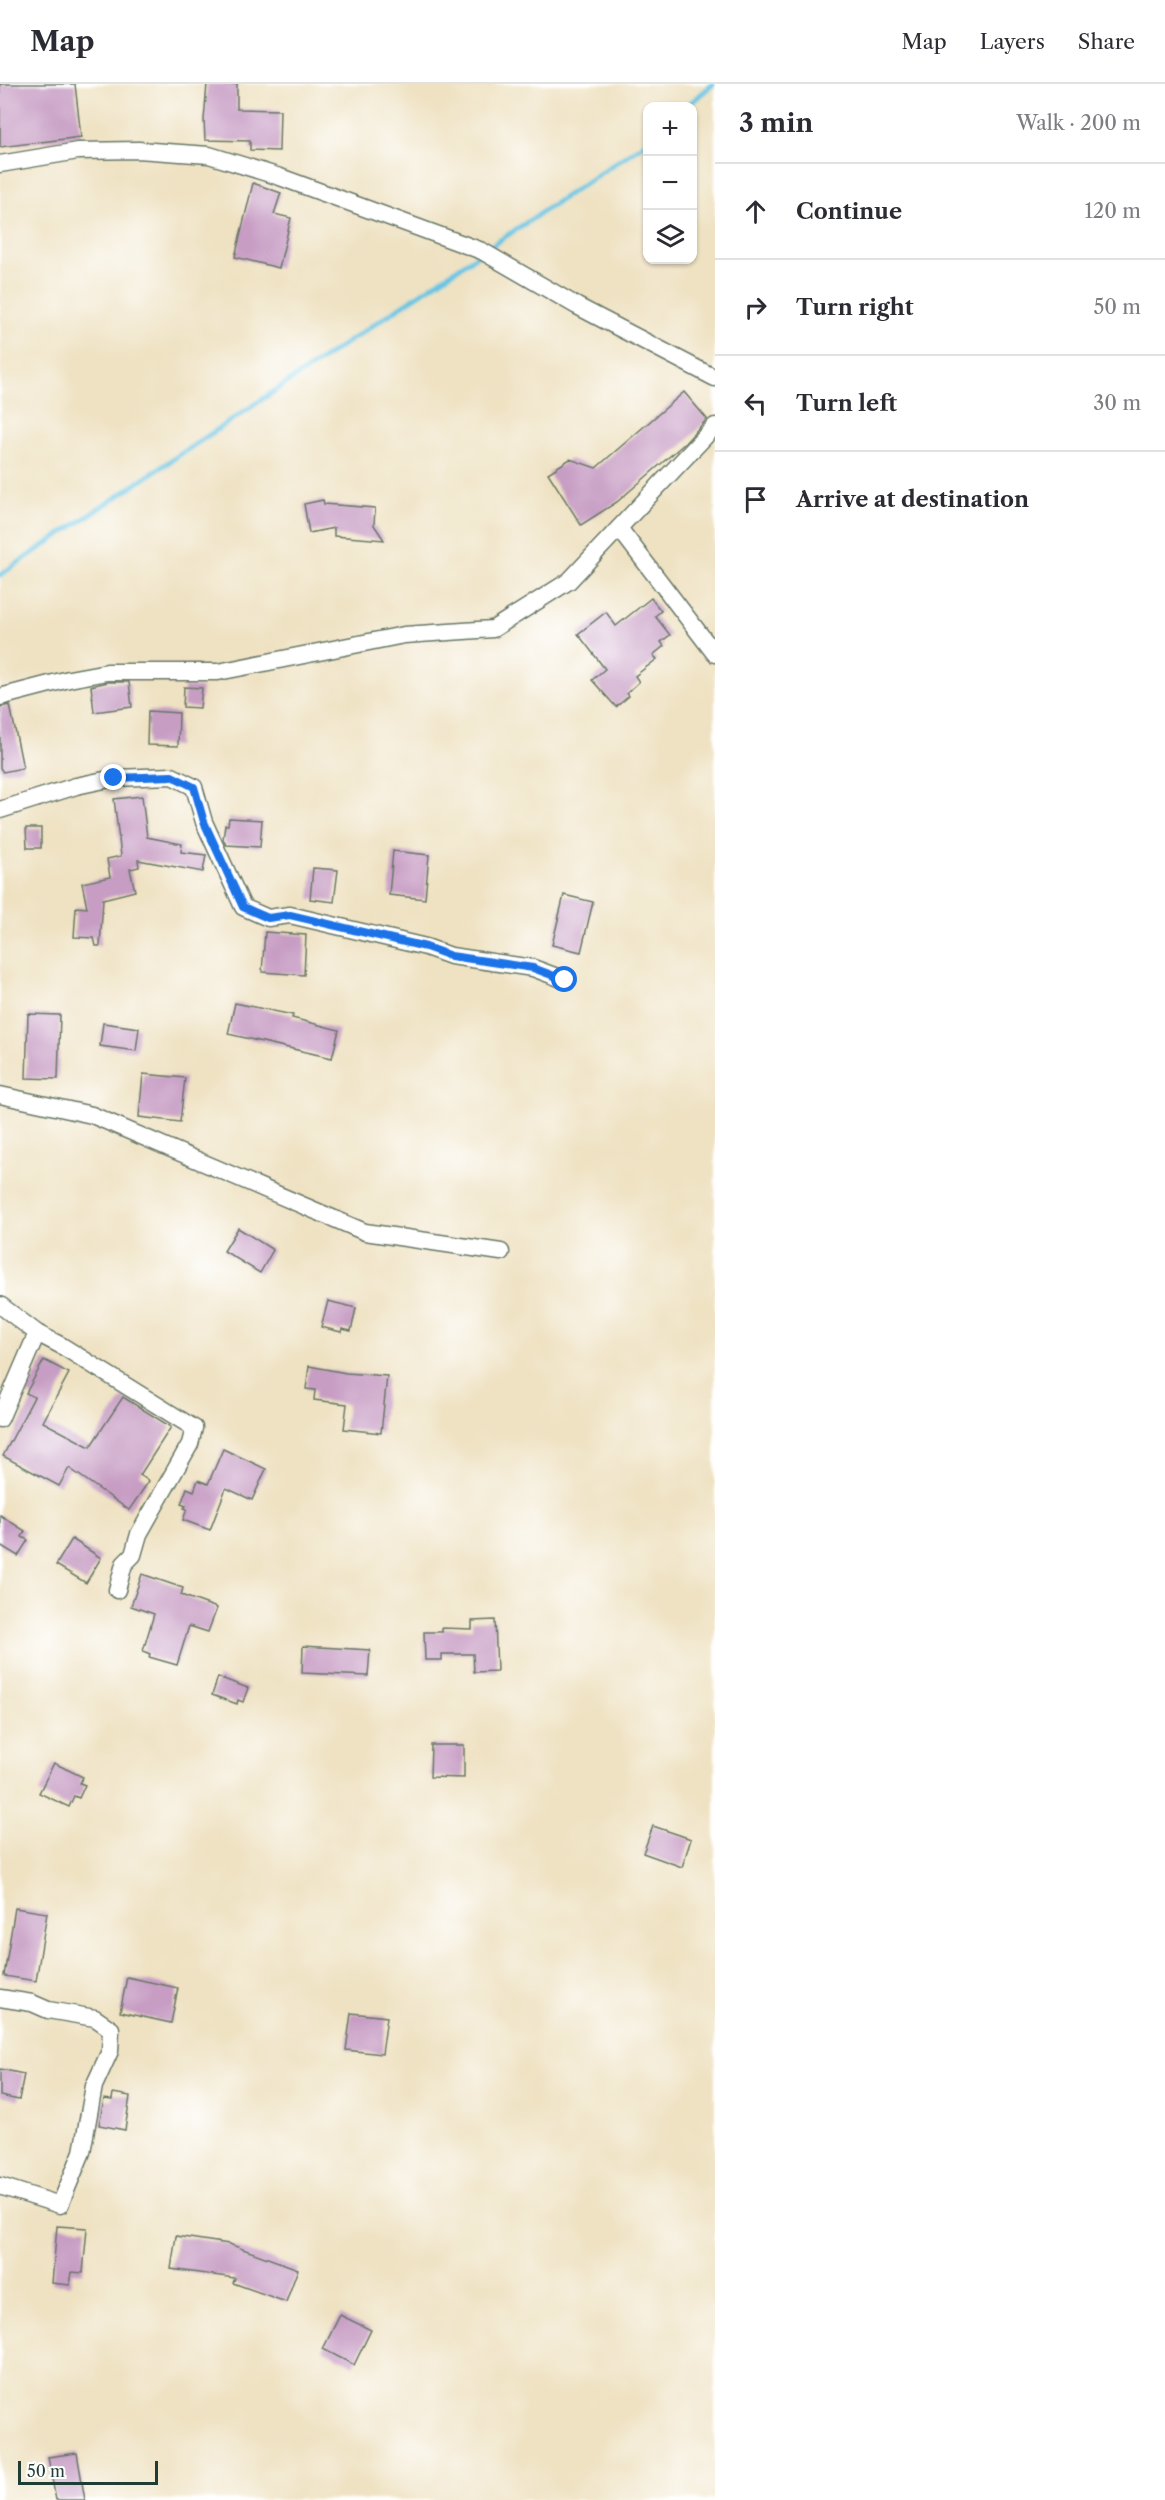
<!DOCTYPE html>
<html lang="en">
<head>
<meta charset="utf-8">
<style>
  body { margin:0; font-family:"Libre Caslon Text",serif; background:#f2f2f3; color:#2b2b33 }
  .controls { position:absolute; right:18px; top:18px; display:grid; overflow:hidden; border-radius:12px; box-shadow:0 2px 4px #0004 }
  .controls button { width:54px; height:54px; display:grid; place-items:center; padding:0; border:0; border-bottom:2px solid #e1e1e2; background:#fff; color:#2b2b33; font:30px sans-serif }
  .scale { position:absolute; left:18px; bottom:15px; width:140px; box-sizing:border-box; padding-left:6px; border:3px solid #1f3d34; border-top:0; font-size:16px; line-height:21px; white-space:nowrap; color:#1f3d34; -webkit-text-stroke:4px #fff; paint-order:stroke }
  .stop { position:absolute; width:18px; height:18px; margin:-14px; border:4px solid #1a73e8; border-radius:50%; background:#fff }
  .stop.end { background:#1a73e8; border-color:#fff; box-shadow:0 2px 6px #0008 }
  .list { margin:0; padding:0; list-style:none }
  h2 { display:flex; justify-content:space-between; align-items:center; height:78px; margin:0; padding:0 24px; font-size:26px }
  h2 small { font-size:20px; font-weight:400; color:#7c7c81 }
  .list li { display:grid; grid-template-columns:39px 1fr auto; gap:18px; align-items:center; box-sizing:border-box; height:96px; padding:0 24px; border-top:2px solid #e1e1e2 }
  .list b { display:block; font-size:22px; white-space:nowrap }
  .list em { font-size:20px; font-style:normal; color:#7c7c81 }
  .icon { flex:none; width:33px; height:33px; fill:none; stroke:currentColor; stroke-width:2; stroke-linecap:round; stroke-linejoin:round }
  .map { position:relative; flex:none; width:715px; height:2416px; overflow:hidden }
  header { display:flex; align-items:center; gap:36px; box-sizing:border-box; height:84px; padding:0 30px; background:#fff; border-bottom:2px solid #e1e1e2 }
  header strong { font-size:28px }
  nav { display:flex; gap:33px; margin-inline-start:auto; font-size:21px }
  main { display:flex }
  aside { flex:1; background:#fff }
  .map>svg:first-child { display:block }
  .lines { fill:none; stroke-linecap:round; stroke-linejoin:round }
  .stream { stroke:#64c4e3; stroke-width:5 }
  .building { fill:#c79dc4 }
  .minor-casing { stroke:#687766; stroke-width:19 }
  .minor { stroke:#fff; stroke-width:16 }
  .route { stroke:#1a73e8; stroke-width:8 }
</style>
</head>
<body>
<header>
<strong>Map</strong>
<nav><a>Map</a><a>Layers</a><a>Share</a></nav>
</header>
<main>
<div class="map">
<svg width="715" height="2416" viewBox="0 0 715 2416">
  <rect width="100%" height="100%" fill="#fff"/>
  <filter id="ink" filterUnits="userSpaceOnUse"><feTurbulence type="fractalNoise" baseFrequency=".0167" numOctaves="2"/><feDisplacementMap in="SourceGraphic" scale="12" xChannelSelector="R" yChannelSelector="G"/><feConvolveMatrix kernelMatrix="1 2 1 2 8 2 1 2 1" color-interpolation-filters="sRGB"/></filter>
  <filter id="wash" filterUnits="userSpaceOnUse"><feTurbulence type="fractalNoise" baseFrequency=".008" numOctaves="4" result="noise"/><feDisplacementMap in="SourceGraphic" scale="24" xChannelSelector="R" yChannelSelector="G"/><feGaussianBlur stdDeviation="1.35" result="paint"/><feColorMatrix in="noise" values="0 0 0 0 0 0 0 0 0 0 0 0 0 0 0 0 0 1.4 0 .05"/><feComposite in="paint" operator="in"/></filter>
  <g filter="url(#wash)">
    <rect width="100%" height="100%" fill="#efe2c2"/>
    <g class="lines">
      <g class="stream">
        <polyline points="687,22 713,0"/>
        <polyline points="0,491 648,57"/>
      </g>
    </g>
    <g id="blocks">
      <g class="building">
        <polygon points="0,0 75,0 81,53 0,63"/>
        <polygon points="207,0 237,0 237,25 280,26 279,67 250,66 250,57 205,56 204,36"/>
        <polygon points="253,99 281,109 274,130 291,134 279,184 235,173"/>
        <polygon points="684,308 707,335 685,359 617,418 581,441 548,389 570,375 596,384"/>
        <polygon points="323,416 324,420 375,424 374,441 384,456 334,452 334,444 309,449 304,420"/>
        <polygon points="651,514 661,527 655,532 670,551 661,558 664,562 653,571 657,575 635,592 639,598 627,609 629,612 616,623 592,596 605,585 578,550 606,528 616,542"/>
        <polygon points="108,598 129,598 132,623 94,628 91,602"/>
        <polygon points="184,603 202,604 200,624 183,623"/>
        <polygon points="10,621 23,684 3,688 0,684 0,623"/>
        <polygon points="148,627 179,629 178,662 147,661"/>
        <polygon points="142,712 147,753 182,760 181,768 206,771 203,788 138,776 139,783 130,785 135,807 103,815 100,862 96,862 94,854 74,853 76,823 87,824 82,799 110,793 107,775 121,772 114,715"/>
        <polygon points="229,734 262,736 260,763 226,761 223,755 225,741 228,741"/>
        <polygon points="26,744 41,744 41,764 27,764"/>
        <polygon points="393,767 429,771 425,815 389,811"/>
        <polygon points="313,784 338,786 334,818 310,815"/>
        <polygon points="564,811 593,818 581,868 552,861"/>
        <polygon points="265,848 306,851 304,891 262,888"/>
        <polygon points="235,919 293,931 292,934 339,946 332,974 228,950"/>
        <polygon points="28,930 60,931 58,995 26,994"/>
        <polygon points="103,939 139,944 136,967 100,962"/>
        <polygon points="143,990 185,994 180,1038 139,1033"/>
        <polygon points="238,1144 273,1166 260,1189 224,1167"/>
        <polygon points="328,1217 356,1224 351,1247 342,1245 341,1248 321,1243"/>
        <polygon points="44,1276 69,1289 43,1338 90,1363 123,1313 171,1343 140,1391 149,1397 129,1426 69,1384 59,1402 3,1372 34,1313 26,1309"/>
        <polygon points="309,1282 346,1289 387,1292 381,1349 344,1345 347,1320 314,1316 315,1306 306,1305"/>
        <polygon points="223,1365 266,1385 252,1416 226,1404 210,1446 183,1436 187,1425 184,1424 186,1422 181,1420 187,1404 194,1407 198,1396 208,1400"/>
        <polygon points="0,1431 25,1447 22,1453 28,1456 18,1472 0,1461"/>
        <polygon points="72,1455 101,1474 86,1499 56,1481"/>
        <polygon points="142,1490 183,1504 181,1511 217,1524 208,1548 189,1542 177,1581 149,1573 150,1570 143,1567 154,1530 131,1522"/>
        <polygon points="495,1536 497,1587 474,1588 473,1570 442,1570 442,1576 425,1576 424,1548 442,1548 442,1544 472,1545 472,1537"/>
        <polygon points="303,1562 370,1566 368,1592 302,1589"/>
        <polygon points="218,1593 248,1604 243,1618 238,1616 237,1620 212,1611"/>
        <polygon points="431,1661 464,1661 464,1694 430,1693"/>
        <polygon points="54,1679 83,1693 80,1699 85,1701 79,1714 74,1712 69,1723 39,1709"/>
        <polygon points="653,1742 691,1755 682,1783 643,1769"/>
        <polygon points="15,1824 47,1829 36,1897 4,1892"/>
        <polygon points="127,1893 178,1904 171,1939 120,1928"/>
        <polygon points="351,1929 387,1933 382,1970 346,1966"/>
        <polygon points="0,1985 24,1990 19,2016 0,2012"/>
        <polygon points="113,2009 130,2012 125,2046 99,2041 104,2015 112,2016"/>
        <polygon points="57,2142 87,2144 83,2189 72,2188 70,2201 52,2199"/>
        <polygon points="176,2152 229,2160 298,2185 286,2218 233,2199 235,2194 171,2185"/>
        <polygon points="340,2231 371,2246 354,2281 323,2265"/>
        <polygon points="77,2369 85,2416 56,2416 48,2373"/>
      </g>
    </g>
  </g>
  <g filter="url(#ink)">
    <use href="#blocks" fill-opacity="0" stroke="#687766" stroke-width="1.5"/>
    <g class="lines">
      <defs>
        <g id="minor">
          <polyline points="0,80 78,67 138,66 209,71 280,93 482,167 577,222 715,294"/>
          <polyline points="619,444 715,570"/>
          <polyline points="0,613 69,595 107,588 218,588 404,551 493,545 569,497 715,342"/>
          <polyline points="0,726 76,702 114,694 172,692 194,703 204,738 243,823 268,834 290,831 426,863 451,872 533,884 565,896"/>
          <polyline points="0,1011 92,1031 365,1148 501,1168"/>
          <polyline points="0,1221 37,1249 62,1262 194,1344 190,1360 139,1450 133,1471 124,1480 117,1506"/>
          <polyline points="0,1335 37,1249"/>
          <polyline points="0,1914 32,1919 48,1926 95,1934 111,1945 110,1967 94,2002 82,2068 60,2121 0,2102"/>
        </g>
      </defs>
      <use href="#minor" class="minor-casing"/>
      <use href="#minor" class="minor"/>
    </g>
  </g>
  <g class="lines" filter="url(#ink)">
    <polyline class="route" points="114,694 172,692 194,703 204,738 243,823 268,834 290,831 426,863 451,872 533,884 565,896"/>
  </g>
</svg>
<div class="controls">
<button>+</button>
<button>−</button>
<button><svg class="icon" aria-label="layers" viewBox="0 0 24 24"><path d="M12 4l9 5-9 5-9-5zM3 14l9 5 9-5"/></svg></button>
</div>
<div class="scale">50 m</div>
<div class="stop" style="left:565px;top:896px"></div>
<div class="stop end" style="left:114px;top:694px"></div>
</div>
<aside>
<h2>3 min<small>Walk · 200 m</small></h2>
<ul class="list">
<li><svg class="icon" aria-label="ahead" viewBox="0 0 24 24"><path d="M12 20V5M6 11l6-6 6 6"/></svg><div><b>Continue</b></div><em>120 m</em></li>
<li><svg class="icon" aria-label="right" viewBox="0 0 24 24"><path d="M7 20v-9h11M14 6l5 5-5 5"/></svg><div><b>Turn right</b></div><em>50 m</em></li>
<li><svg class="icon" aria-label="left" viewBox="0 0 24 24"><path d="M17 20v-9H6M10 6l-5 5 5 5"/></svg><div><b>Turn left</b></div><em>30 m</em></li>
<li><svg class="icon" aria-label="arrive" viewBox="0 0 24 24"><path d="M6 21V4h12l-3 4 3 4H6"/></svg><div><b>Arrive at destination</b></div></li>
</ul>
</aside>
</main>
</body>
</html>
